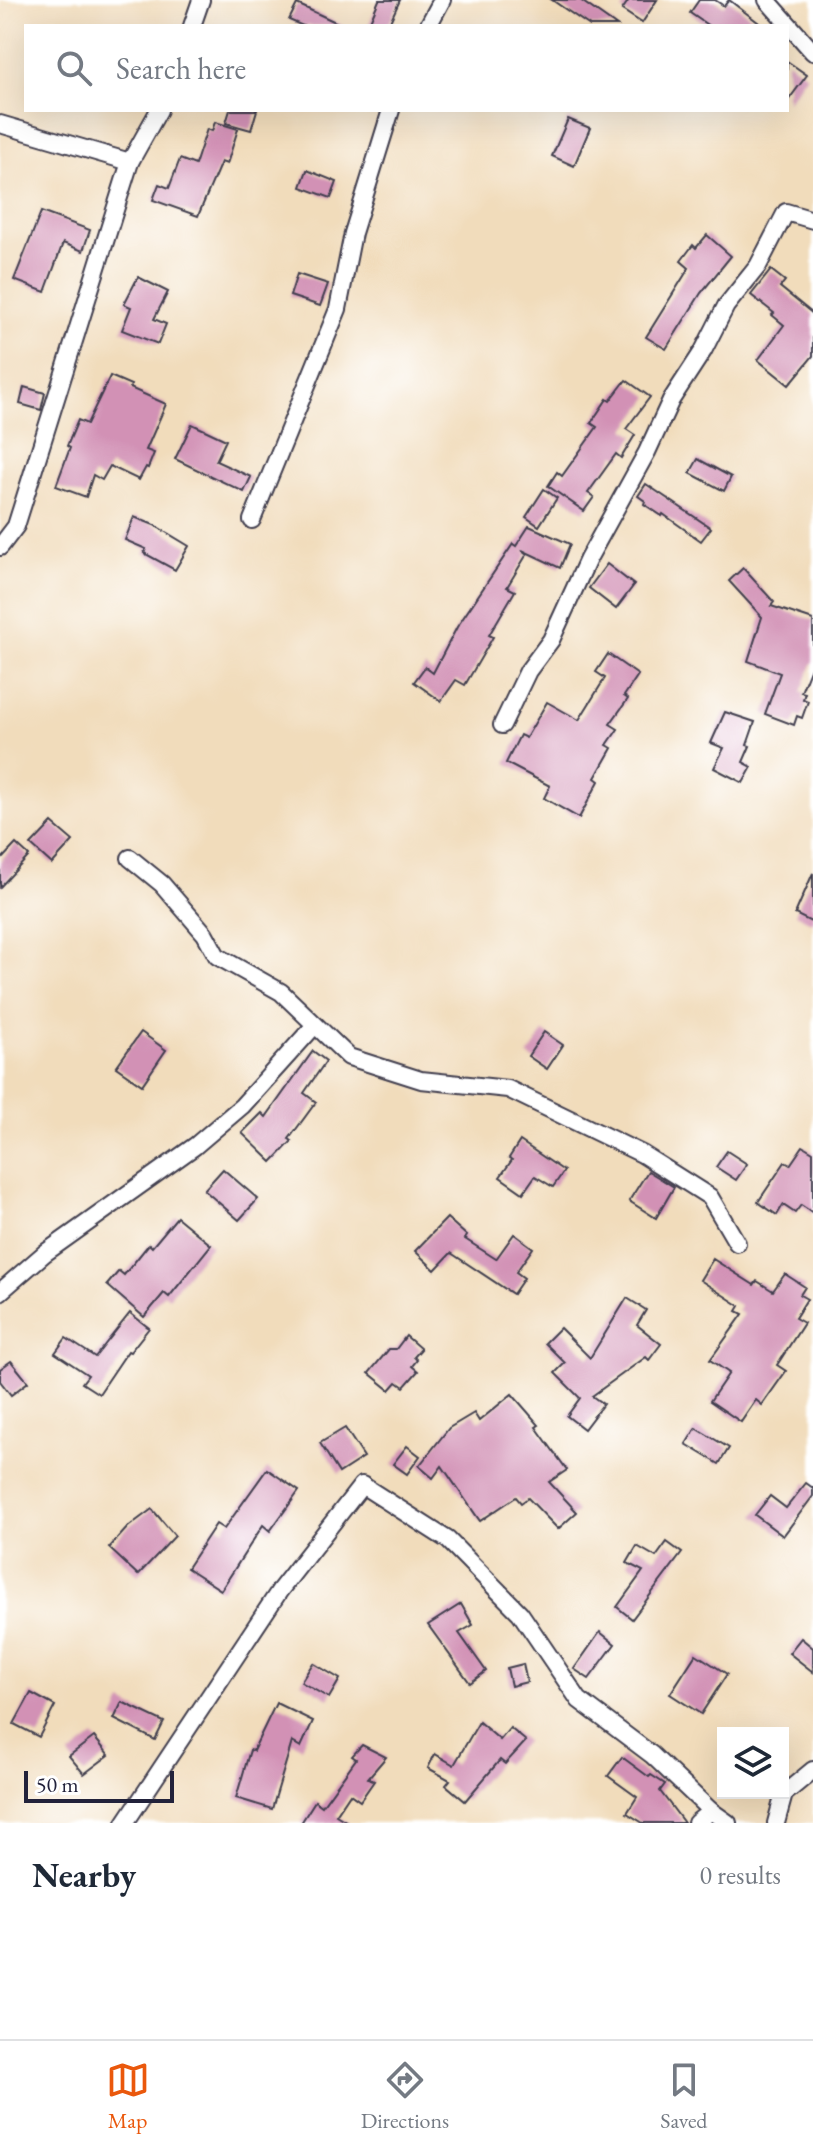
<!DOCTYPE html>
<html lang="en">
<head>
<meta charset="utf-8">
<style>
  body { margin:0; font-family:"EB Garamond",serif; background:#f2f2f3; color:#1f2937 }
  .controls { position:absolute; right:24px; bottom:24px; display:grid; overflow:hidden; border-radius:0px; box-shadow:0 8px 32px #0002 }
  .controls button { width:72px; height:72px; display:grid; place-items:center; padding:0; border:0; border-bottom:2px solid #e0e1e3; background:#fff; color:#1f2937; font:40px sans-serif }
  .scale { position:absolute; left:24px; bottom:20px; width:150px; box-sizing:border-box; padding-left:8px; border:4px solid #22223b; border-top:0; font-size:22px; line-height:28px; white-space:nowrap; color:#22223b; -webkit-text-stroke:6px #fff; paint-order:stroke }
  .list { margin:0; padding:0; list-style:none }
  h2 { display:flex; justify-content:space-between; align-items:center; height:104px; margin:0; padding:0 32px; font-size:34px }
  h2 small { font-size:26px; font-weight:400; color:#747a83 }
  .icon { flex:none; width:44px; height:44px; fill:none; stroke:currentColor; stroke-width:2; stroke-linecap:round; stroke-linejoin:round }
  .map { position:relative; flex:none; width:813px; height:1823px; overflow:hidden }
  .search { position:absolute; background:#fff; box-shadow:0 8px 32px #0002; left:24px; right:24px; top:24px; height:88px; display:flex; align-items:center; gap:20px; box-sizing:border-box; padding:0 28px; border-radius:0px; color:#747a83; font-size:30px }
  .sheet { height:216px; background:#fff }
  nav { display:flex; justify-content:space-around; align-items:center; box-sizing:border-box; height:112px; border-top:2px solid #e0e1e3; background:#fff; font-size:22px; color:#747a83 }
  nav a { display:grid; justify-items:center; gap:4px }
  nav .on { color:#ea580c }
  .map>svg:first-child { display:block }
  .building { fill:#d291b5 }
  .lines { fill:none; stroke-linecap:round; stroke-linejoin:round }
  .minor-casing { stroke:#413e4e; stroke-width:20 }
  .minor { stroke:#fff; stroke-width:16 }
</style>
</head>
<body>
<div class="map">
<svg width="813" height="1823" viewBox="0 0 813 1823">
  <rect width="100%" height="100%" fill="#fff"/>
  <filter id="ink" filterUnits="userSpaceOnUse"><feTurbulence type="fractalNoise" baseFrequency=".0125" numOctaves="2"/><feDisplacementMap in="SourceGraphic" scale="16" xChannelSelector="R" yChannelSelector="G"/><feConvolveMatrix kernelMatrix="1 2 1 2 8 2 1 2 1" color-interpolation-filters="sRGB"/></filter>
  <filter id="wash" filterUnits="userSpaceOnUse"><feTurbulence type="fractalNoise" baseFrequency=".006" numOctaves="4" result="noise"/><feDisplacementMap in="SourceGraphic" scale="32" xChannelSelector="R" yChannelSelector="G"/><feGaussianBlur stdDeviation="1.8" result="paint"/><feColorMatrix in="noise" values="0 0 0 0 0 0 0 0 0 0 0 0 0 0 0 0 0 1.4 0 .05"/><feComposite in="paint" operator="in"/></filter>
  <g filter="url(#wash)">
    <rect width="100%" height="100%" fill="#f1dcbb"/>
    <g id="blocks">
      <g class="building">
        <polygon points="379,0 400,0 388,26 368,26"/>
        <polygon points="552,0 580,0 617,26 590,26"/>
        <polygon points="629,0 657,0 642,23 622,10"/>
        <polygon points="699,0 715,0 724,6 729,0 763,26 709,26 690,13"/>
        <polygon points="297,4 344,26 303,26 289,20"/>
        <polygon points="787,61 807,75 787,102"/>
        <polygon points="230,110 257,110 251,130 226,123"/>
        <polygon points="568,119 590,128 574,166 552,156"/>
        <polygon points="215,122 238,129 227,164 221,162 198,216 153,200 159,184 169,188 180,159 195,165 207,129 212,131"/>
        <polygon points="307,170 337,182 331,198 301,187"/>
        <polygon points="41,212 90,230 83,251 63,243 45,292 14,280"/>
        <polygon points="707,235 731,256 701,293 666,349 646,337 689,268 681,261 693,245 696,248"/>
        <polygon points="771,270 785,281 780,287 813,314 813,356 789,385 758,360 784,325 772,315 774,313 751,295"/>
        <polygon points="297,274 328,284 320,306 290,296"/>
        <polygon points="138,277 168,292 154,319 166,324 158,344 122,330 131,307 124,304"/>
        <polygon points="110,376 131,385 130,388 166,404 146,450 154,453 148,468 146,467 139,480 110,466 102,480 93,475 86,497 56,486 70,448 67,446 78,420 87,424"/>
        <polygon points="626,380 650,397 626,429 635,435 621,458 616,454 588,493 594,497 584,511 548,486 557,472 562,476 597,427 591,423 607,399 610,401"/>
        <polygon points="24,387 45,393 41,410 20,404"/>
        <polygon points="192,424 226,440 216,461 251,477 244,492 175,459"/>
        <polygon points="698,459 731,477 724,491 690,473"/>
        <polygon points="646,484 711,528 701,541 663,514 662,516 644,504 645,501 638,496"/>
        <polygon points="544,489 557,498 539,526 526,517"/>
        <polygon points="134,517 154,525 189,546 175,570 144,553 146,549 125,540"/>
        <polygon points="529,526 570,544 560,568 522,550 527,554 507,587 515,591 489,635 493,637 465,685 456,680 441,701 414,682 425,667 433,673 457,627 513,544 516,546"/>
        <polygon points="607,564 634,585 616,609 589,588"/>
        <polygon points="743,568 774,602 771,606 813,620 813,662 801,692 805,693 803,699 808,701 802,718 797,716 794,725 765,714 780,673 748,661 762,617 729,581"/>
        <polygon points="608,654 638,675 624,696 628,699 610,724 618,729 607,745 612,748 595,778 599,781 579,818 544,798 550,786 506,763 520,735 526,738 547,702 579,720 605,678 596,672"/>
        <polygon points="725,712 755,722 747,745 750,746 743,762 752,767 743,783 714,768 724,748 711,743"/>
        <polygon points="52,823 73,841 52,864 31,845"/>
        <polygon points="16,844 29,856 0,887 0,861"/>
        <polygon points="813,873 813,923 795,914"/>
        <polygon points="141,1032 166,1050 142,1085 116,1067"/>
        <polygon points="544,1032 563,1045 547,1069 528,1056"/>
        <polygon points="313,1051 326,1061 304,1093 316,1102 289,1139 292,1141 272,1162 242,1133 262,1113 266,1117"/>
        <polygon points="520,1141 564,1171 553,1187 535,1176 523,1193 500,1177 512,1160 509,1158"/>
        <polygon points="803,1146 813,1152 813,1213 801,1205 795,1213 783,1205 777,1215 758,1202 785,1162 790,1165"/>
        <polygon points="727,1151 747,1164 736,1180 716,1167"/>
        <polygon points="223,1169 258,1199 239,1220 204,1190"/>
        <polygon points="648,1171 674,1187 656,1218 629,1201"/>
        <polygon points="177,1217 211,1245 169,1297 164,1293 144,1317 107,1285 119,1271 124,1275 149,1244 152,1247"/>
        <polygon points="447,1218 467,1236 465,1239 496,1259 514,1234 533,1248 516,1272 524,1278 513,1294 451,1253 435,1270 415,1251"/>
        <polygon points="713,1259 754,1285 757,1281 773,1291 785,1274 805,1287 800,1295 807,1299 795,1318 804,1323 777,1365 786,1371 762,1405 756,1400 741,1422 710,1401 729,1373 710,1360 743,1314 737,1311 740,1306 700,1280"/>
        <polygon points="627,1298 646,1310 637,1325 661,1344 649,1360 646,1357 592,1396 603,1404 584,1429 567,1416 580,1398 555,1373 565,1363 545,1343 560,1328 590,1358"/>
        <polygon points="130,1313 149,1328 130,1352 128,1351 99,1394 82,1383 88,1375 55,1353 66,1338 95,1357"/>
        <polygon points="406,1336 421,1349 414,1357 417,1360 412,1366 418,1371 404,1387 397,1382 390,1390 369,1373 389,1349 396,1349"/>
        <polygon points="11,1361 28,1382 11,1395 0,1381 0,1369"/>
        <polygon points="512,1394 539,1425 536,1427 567,1470 549,1482 577,1512 558,1529 528,1498 521,1503 516,1497 480,1521 442,1466 433,1478 419,1466 449,1428 474,1413 479,1421"/>
        <polygon points="345,1428 364,1457 339,1473 320,1443"/>
        <polygon points="696,1428 729,1448 719,1464 686,1444"/>
        <polygon points="407,1446 420,1456 407,1474 393,1464"/>
        <polygon points="267,1469 299,1491 270,1531 263,1525 221,1590 187,1568 216,1524 224,1529"/>
        <polygon points="806,1483 813,1488 813,1496 783,1536 755,1515 770,1496 786,1508"/>
        <polygon points="152,1509 175,1536 138,1575 109,1548 128,1527"/>
        <polygon points="667,1542 682,1553 632,1619 617,1607 643,1571 627,1563 637,1546 656,1557"/>
        <polygon points="461,1604 473,1625 459,1633 486,1671 470,1683 428,1625"/>
        <polygon points="600,1632 615,1644 589,1679 574,1669"/>
        <polygon points="801,1638 813,1648 813,1672 789,1653"/>
        <polygon points="696,1654 727,1674 701,1714 670,1694"/>
        <polygon points="313,1663 340,1679 329,1698 301,1682"/>
        <polygon points="523,1664 527,1682 511,1686 507,1668"/>
        <polygon points="31,1693 55,1706 39,1737 14,1724"/>
        <polygon points="122,1702 164,1722 155,1740 114,1719"/>
        <polygon points="276,1703 313,1721 301,1747 292,1742 272,1809 236,1798 250,1750 253,1751"/>
        <polygon points="479,1722 500,1740 510,1728 526,1741 505,1764 500,1760 465,1801 446,1785 450,1780 428,1768 435,1754 454,1765"/>
        <polygon points="94,1737 109,1755 84,1774 69,1756"/>
        <polygon points="362,1745 386,1757 368,1778 374,1781 360,1801 350,1794 336,1815 349,1823 301,1823 315,1801 322,1806 356,1759 352,1756"/>
        <polygon points="622,1757 649,1777 651,1775 665,1784 660,1791 684,1823 643,1823 627,1813 637,1797 608,1776"/>
      </g>
    </g>
  </g>
  <g filter="url(#ink)">
    <use href="#blocks" fill-opacity="0" stroke="#413e4e" stroke-width="2"/>
    <g class="lines">
      <defs>
        <g id="minor">
          <polyline points="767,0 813,52"/>
          <polyline points="192,26 201,0"/>
          <polyline points="428,26 442,0"/>
          <polyline points="0,124 130,162"/>
          <polyline points="252,520 338,309 353,233 391,110"/>
          <polyline points="0,547 16,526 130,162 159,110"/>
          <polyline points="502,725 528,671 551,640 588,559 647,452 671,400 703,351 726,306 758,266 786,212 813,220"/>
          <polyline points="130,858 162,884 205,934 217,956 281,992 349,1057 421,1080 508,1089 642,1154 710,1197 737,1243"/>
          <polyline points="0,1292 45,1253 195,1146 242,1106 315,1025"/>
          <polyline points="125,1823 280,1590 362,1485 448,1540 520,1613 579,1700 652,1755 711,1811 728,1823"/>
          <polyline points="696,1823 711,1811"/>
          <polyline points="776,1823 784,1794 813,1770"/>
        </g>
      </defs>
      <use href="#minor" class="minor-casing"/>
      <use href="#minor" class="minor"/>
    </g>
  </g>
</svg>
<div class="controls">
<button><svg class="icon" aria-label="layers" viewBox="0 0 24 24"><path d="M12 4l9 5-9 5-9-5zM3 14l9 5 9-5"/></svg></button>
</div>
<div class="scale">50 m</div>
<div class="search"><svg class="icon" aria-label="search" viewBox="0 0 24 24"><circle cx="10" cy="10" r="6"/><path d="M15 15l6 6"/></svg>Search here</div>
</div>
<section class="sheet">
<h2>Nearby<small>0 results</small></h2>
<ul class="list">
</ul>
</section>
<nav>
<a class="on"><svg class="icon" aria-label="map" viewBox="0 0 24 24"><path d="M3 6l6-2 6 2 6-2v14l-6 2-6-2-6 2zM9 4v14M15 6v14"/></svg>Map</a>
<a><svg class="icon" aria-label="directions" viewBox="0 0 24 24"><path d="M12 3l9 9-9 9-9-9zM9 14v-3h6M13 9l2 2-2 2"/></svg>Directions</a>
<a><svg class="icon" aria-label="saved" viewBox="0 0 24 24"><path d="M7 4h10v16l-5-4-5 4z"/></svg>Saved</a>
</nav>
</body>
</html>
